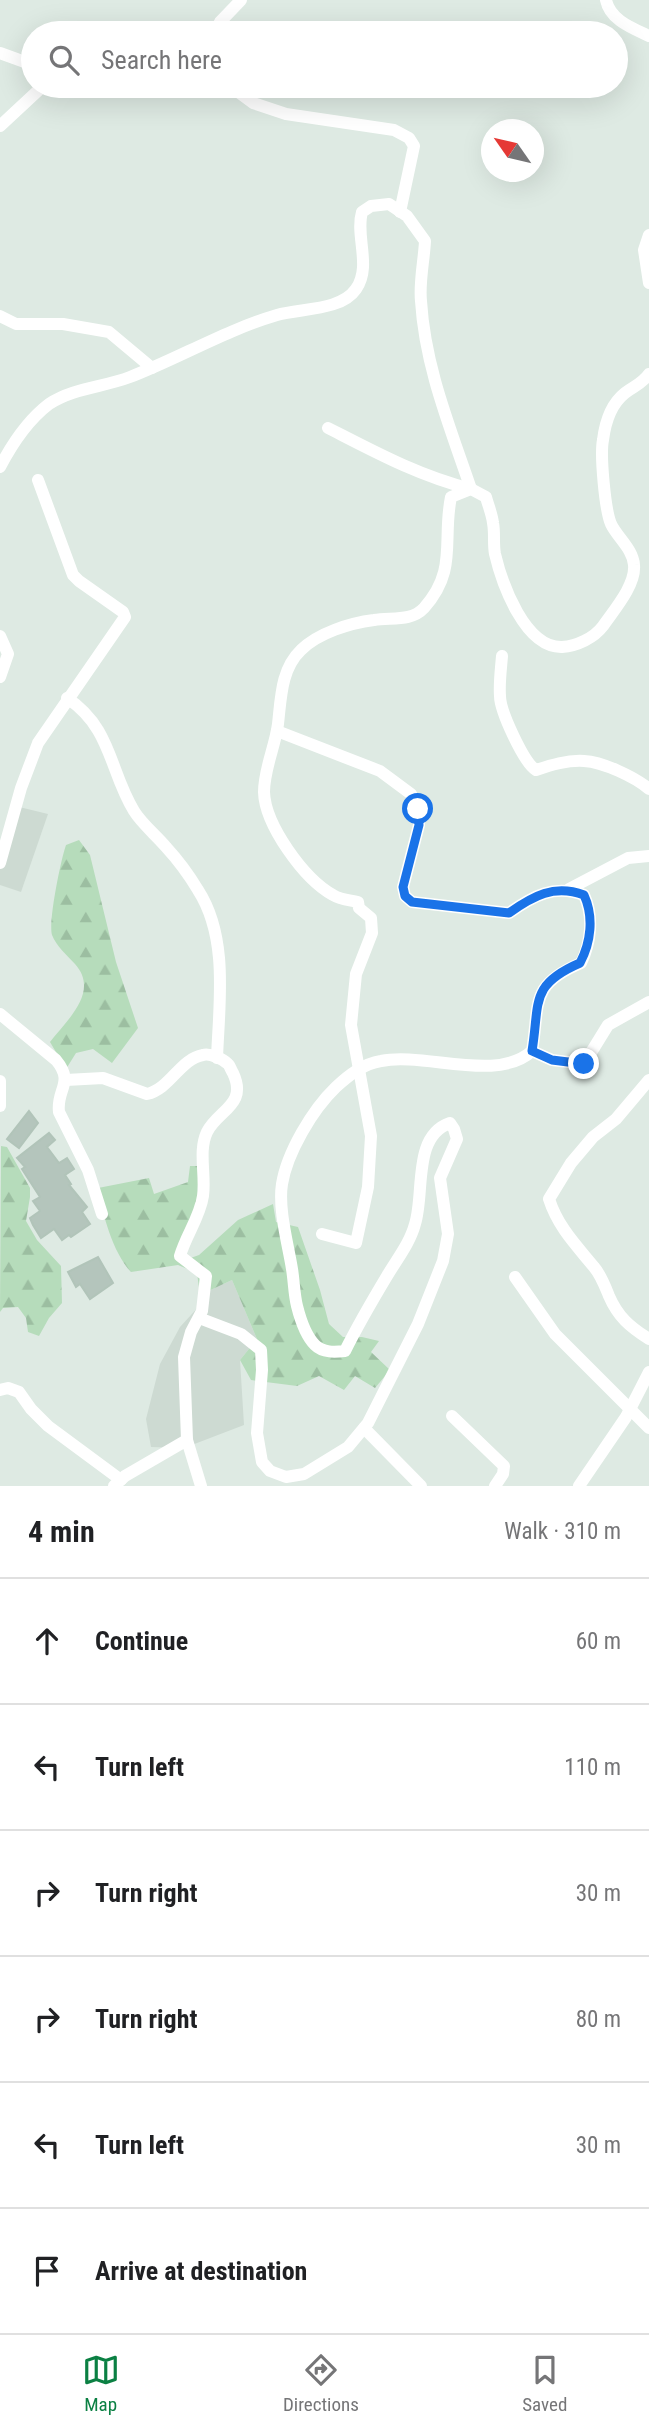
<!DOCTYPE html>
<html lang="en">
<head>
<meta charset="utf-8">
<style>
  body { margin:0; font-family:"Roboto Condensed",sans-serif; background:#f2f2f2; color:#202124 }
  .compass { position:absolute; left:481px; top:119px; width:63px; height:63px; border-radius:50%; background:#fff; box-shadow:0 7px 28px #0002; rotate:304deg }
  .stop { position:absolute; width:21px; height:21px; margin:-16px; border:5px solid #1a73e8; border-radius:50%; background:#fff }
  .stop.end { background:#1a73e8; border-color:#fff; box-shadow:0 2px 7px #0008 }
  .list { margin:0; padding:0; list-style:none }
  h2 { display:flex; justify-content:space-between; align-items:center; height:91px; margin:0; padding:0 28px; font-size:30px }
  h2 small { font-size:23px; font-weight:400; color:#757577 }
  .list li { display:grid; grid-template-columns:46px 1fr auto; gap:21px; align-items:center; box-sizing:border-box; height:126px; padding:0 28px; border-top:2px solid #e0e0e0 }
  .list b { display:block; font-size:26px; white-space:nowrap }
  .list em { font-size:23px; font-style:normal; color:#757577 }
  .icon { flex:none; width:38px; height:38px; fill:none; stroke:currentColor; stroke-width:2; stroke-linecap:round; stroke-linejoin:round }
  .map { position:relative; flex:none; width:649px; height:1486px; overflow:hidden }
  .search { position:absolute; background:#fff; box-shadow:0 7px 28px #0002; left:21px; right:21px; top:21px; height:77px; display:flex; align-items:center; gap:18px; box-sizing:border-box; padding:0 24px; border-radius:38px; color:#757577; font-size:26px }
  .sheet { height:847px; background:#fff }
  nav { display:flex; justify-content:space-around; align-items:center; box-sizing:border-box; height:98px; border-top:2px solid #e0e0e0; background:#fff; font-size:19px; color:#757577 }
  nav a { display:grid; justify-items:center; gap:4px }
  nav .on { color:#0b8043 }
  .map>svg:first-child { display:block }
  .built { fill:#cddad2 }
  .forest { fill:url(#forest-firs) }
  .building { fill:#b4c5bc; stroke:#b1c4b9; stroke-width:2 }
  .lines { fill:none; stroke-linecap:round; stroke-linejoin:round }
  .street { stroke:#fff; stroke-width:12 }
  .route { stroke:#1a73e8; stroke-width:9 }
</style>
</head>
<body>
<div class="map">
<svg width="649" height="1486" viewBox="0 0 649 1486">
  <defs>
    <pattern id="forest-firs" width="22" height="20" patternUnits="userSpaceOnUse" patternTransform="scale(1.75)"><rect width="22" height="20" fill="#b6dcbb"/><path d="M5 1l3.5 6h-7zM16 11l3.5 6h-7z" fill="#9cbea1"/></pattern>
  </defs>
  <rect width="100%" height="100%" fill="#deeae3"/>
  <g class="built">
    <polygon points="11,805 48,814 21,892 0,885 0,851"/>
    <polygon points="232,1280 257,1339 240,1360 244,1425 184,1448 151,1447 146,1419 160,1364 180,1327 201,1304 200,1295"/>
  </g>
  <g class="forest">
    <path d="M79,840L90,855L116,962L138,1028L112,1063L93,1049L76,1053L66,1069L50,1042C67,1020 100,992 75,964C68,956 56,946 52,935C48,922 61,859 66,845Z"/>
    <polygon points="1,1146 7,1147 30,1188 30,1197 26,1221 37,1240 61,1266 62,1303 49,1318 39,1336 28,1332 26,1318 18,1307 3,1308 0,1312"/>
    <path d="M190,1166H199L201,1199L185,1260L199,1255L238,1220L273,1204L276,1222L298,1227L320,1290L329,1324L343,1337H362L379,1341L371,1352L390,1370L375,1388L355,1376L344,1390L319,1376L297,1386L251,1380L240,1360L257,1339L232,1280L200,1295L197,1273L178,1265L131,1272C112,1251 103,1215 98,1188L149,1178L154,1194L188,1182Z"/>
  </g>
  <g class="building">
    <polygon points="29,1111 38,1123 19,1148 7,1139"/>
    <polygon points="49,1133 55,1140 47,1147 59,1163 67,1158 74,1169 65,1175 71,1184 69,1185 87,1207 82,1212 90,1224 71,1237 69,1235 62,1240 54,1229 41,1238 33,1225 30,1218 40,1211 33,1201 40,1197 22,1169 25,1167 17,1158"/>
    <polygon points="98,1257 113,1283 90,1299 80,1284 76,1287 68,1272"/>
  </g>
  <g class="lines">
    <g class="street">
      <path d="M606,0C610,20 632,28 649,36"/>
      <polyline points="214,33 220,22 241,0"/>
      <polyline points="0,53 33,65"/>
      <polyline points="230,86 253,103 286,114 394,130 409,138 414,146 400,212"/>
      <polyline points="0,126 43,86"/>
      <polyline points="649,235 644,250 649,283"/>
      <polyline points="0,316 16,324 63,324 109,332 152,368"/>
      <path d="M328,428C375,452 419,476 471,489"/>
      <path d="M0,467C12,444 28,420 49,404C73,388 104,387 130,377C179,358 226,330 277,315C301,308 341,311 356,289C372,266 355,236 362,212L371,206L389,204L407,216L425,241C424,261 419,282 421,301C425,367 450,427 471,489"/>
      <polyline points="0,636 8,654 0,677"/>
      <path d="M502,656C501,669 499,683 500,696C500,711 524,763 536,770C551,765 567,760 584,761C603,762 635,777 649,789"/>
      <path d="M67,698C112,728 109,770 134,811C142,824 156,835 166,847C178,860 189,875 198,890C229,938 219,1004 217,1058"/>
      <polyline points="0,863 21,788 38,743 125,617 123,612 79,581 73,575 38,480"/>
      <polyline points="569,889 628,858 649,856"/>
      <path d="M0,1014L56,1060C75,1083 56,1089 59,1112L88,1170L102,1214"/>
      <polyline points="532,1051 552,1060 584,1064 608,1025 649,1002"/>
      <path d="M66,1080L103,1078L147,1094C170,1089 180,1059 203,1055C210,1053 223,1059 228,1064C229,1064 232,1072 233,1073C248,1105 218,1110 207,1132C198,1151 206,1175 203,1196C200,1217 186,1235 180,1256L206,1276L202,1311L191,1332L184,1357L187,1440L201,1486"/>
      <path d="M649,1080L616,1119L593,1137L571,1163L549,1199C558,1227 576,1245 594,1267C601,1275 605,1286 609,1296C618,1317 630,1327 649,1339"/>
      <polyline points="0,1081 0,1106"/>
      <path d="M322,1234L356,1243L368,1187L371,1136L351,1025L356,974L372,933L371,918L359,908L358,902C349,900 341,900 333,895C304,879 265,825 264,792C264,769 275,747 278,724C281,698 281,669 301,650C318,633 350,623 374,620C391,617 411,622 424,608C458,570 442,540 451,497L471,489L486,497C488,505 492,514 493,523C495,533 493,544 495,554C502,584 525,648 562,647C577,646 594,638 603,626C614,610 636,585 634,565C633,549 617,537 611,524C605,510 600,455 603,440C605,424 611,404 625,393C634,386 642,384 649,374"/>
      <polyline points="515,1277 555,1334 649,1428"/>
      <path d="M199,1318L241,1334L261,1350L262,1370L257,1433L262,1462L270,1471L286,1477L304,1474L348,1447L368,1423L418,1324L443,1261L448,1234L440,1178L457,1139L454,1129L450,1123C412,1136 425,1193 415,1224C410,1243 397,1259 387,1276C372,1301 358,1325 345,1351C335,1352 323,1353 315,1345C306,1336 300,1318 297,1306C294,1294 294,1281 292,1269C288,1244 278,1209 282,1184C287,1153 312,1110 336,1087C349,1075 363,1064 381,1061C425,1052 497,1083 532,1051C540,1003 529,985 581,963C591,942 594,917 584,895C554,884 533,896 509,913L412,902L405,896L403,887L419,825L418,809L411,794L380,771L277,731"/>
      <polyline points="0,1390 8,1388 19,1392 31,1409 48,1426 121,1480"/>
      <polyline points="452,1416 504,1466 503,1474 495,1486"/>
      <polyline points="364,1428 421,1486"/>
      <polyline points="114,1486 125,1476 187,1440"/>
      <polyline points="579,1486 626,1417 649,1372"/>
    </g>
  </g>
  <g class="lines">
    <path class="route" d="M418,809L419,825L403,887L405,896L412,902L509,913C533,896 554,884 584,895C594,917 591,942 580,963C529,985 540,1003 532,1051L552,1060L584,1064"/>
  </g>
</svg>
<svg class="compass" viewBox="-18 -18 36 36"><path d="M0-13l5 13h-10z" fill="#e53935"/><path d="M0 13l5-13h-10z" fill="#757577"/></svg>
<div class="stop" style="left:418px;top:809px"></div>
<div class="stop end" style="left:584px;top:1064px"></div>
<div class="search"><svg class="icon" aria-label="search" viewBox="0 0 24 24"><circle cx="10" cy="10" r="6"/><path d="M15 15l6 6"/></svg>Search here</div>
</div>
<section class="sheet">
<h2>4 min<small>Walk · 310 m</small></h2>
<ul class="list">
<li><svg class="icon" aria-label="ahead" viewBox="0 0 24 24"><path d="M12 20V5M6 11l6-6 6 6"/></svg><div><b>Continue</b></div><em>60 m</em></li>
<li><svg class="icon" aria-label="left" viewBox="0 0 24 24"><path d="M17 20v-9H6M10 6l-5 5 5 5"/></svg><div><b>Turn left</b></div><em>110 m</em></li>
<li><svg class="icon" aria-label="right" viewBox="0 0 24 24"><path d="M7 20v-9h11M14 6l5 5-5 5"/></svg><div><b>Turn right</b></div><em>30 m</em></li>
<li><svg class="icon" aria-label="right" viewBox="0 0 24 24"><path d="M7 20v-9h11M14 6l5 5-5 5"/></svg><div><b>Turn right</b></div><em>80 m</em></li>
<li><svg class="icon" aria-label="left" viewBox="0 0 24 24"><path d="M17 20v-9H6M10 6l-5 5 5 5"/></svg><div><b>Turn left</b></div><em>30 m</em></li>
<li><svg class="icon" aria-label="arrive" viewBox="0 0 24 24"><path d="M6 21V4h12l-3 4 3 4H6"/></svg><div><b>Arrive at destination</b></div></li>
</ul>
</section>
<nav>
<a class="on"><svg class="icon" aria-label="map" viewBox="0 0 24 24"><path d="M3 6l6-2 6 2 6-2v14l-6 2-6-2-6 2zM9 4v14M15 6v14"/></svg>Map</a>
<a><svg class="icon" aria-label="directions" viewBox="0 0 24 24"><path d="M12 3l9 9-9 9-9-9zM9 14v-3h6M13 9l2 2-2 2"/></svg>Directions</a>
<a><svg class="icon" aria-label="saved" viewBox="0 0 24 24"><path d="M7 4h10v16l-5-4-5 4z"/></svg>Saved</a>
</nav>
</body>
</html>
